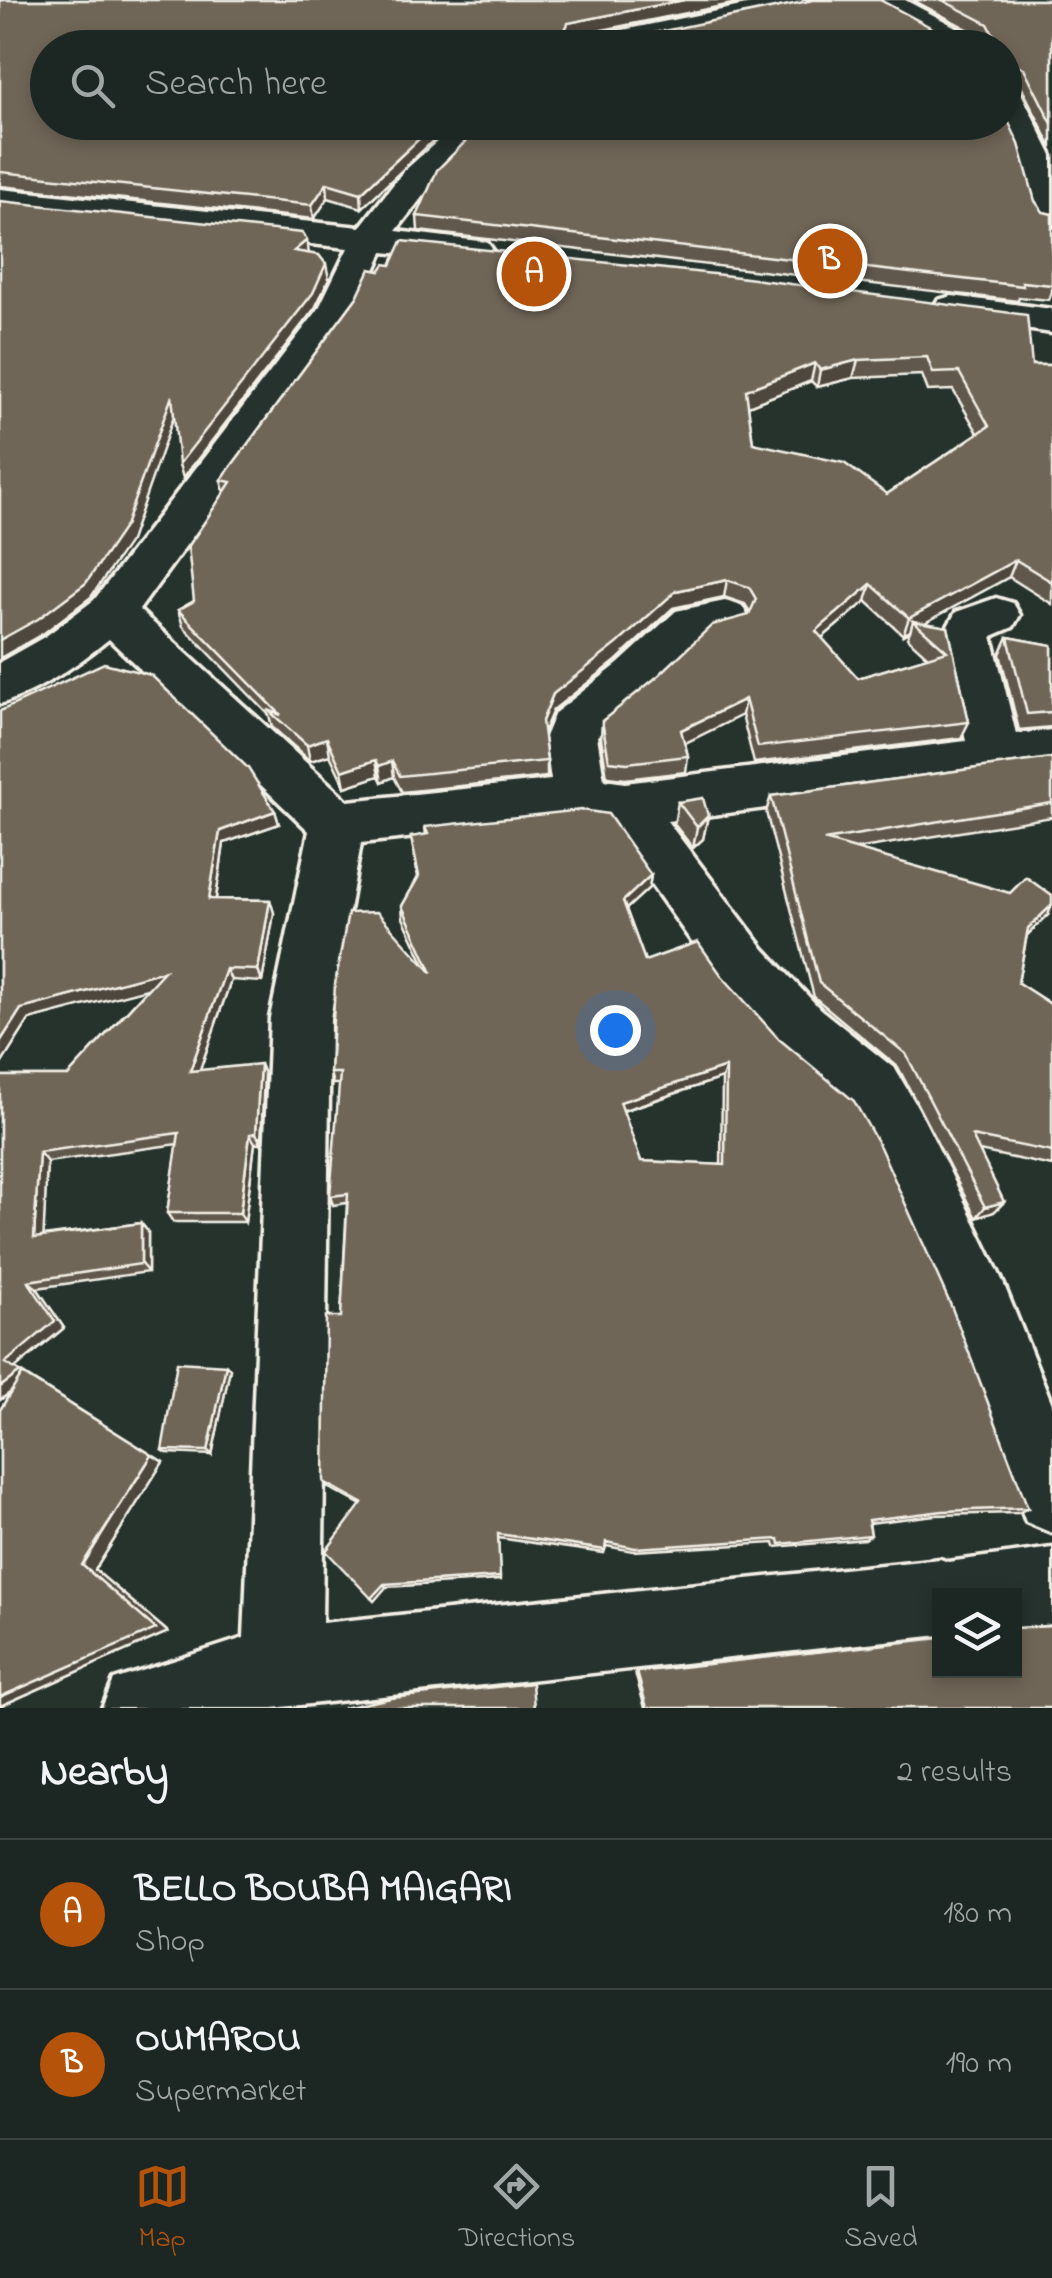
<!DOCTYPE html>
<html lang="en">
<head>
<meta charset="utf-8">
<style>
  body { margin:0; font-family:"Indie Flower",sans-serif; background:#29322f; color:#f1f3f6 }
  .controls { position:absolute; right:30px; bottom:30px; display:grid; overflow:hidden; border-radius:0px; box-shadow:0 5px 15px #0003 }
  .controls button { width:90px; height:90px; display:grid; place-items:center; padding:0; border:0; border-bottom:2px solid #3a4340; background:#1c2622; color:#f1f3f6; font:50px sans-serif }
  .you { position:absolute; left:615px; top:1030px; width:35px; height:35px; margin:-25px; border:8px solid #fff; border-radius:50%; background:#1a73e8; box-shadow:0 0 0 15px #1a73e833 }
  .badge { display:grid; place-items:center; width:65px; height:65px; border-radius:50%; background:#b45309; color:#fff; font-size:32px; font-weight:700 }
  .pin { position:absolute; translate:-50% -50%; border:5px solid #fff; box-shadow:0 2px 10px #0006 }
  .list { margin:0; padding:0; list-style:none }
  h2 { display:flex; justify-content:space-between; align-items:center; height:130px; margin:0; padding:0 40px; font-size:42px }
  h2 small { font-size:32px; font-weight:400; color:#a0a5a5 }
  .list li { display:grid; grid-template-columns:65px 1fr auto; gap:30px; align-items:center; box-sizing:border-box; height:150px; padding:0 40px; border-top:2px solid #3a4340 }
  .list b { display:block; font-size:38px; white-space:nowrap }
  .list p { margin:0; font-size:32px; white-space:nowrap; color:#a0a5a5 }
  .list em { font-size:32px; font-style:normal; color:#a0a5a5 }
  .icon { flex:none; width:55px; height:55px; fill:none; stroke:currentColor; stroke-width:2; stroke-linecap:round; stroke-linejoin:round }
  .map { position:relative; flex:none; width:1052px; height:1708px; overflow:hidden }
  .search { position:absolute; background:#1c2622; box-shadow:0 5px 15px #0003; left:30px; right:30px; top:30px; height:110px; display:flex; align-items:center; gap:25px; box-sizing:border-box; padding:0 35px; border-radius:55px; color:#a0a5a5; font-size:38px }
  .sheet { height:430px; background:#1c2622 }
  nav { display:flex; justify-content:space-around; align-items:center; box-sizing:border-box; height:140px; border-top:2px solid #3a4340; background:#1c2622; font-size:28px; color:#a0a5a5 }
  nav a { display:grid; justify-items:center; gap:5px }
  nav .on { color:#b45309 }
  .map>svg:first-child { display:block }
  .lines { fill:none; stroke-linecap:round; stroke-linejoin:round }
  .minor-casing { stroke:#f4f1e8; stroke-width:7 }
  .minor { fill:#26332d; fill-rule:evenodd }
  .wall { fill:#60584d; stroke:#f4f1e8; stroke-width:2.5; fill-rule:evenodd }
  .shaded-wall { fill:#4e473e; stroke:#f4f1e8; stroke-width:2.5 }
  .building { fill:#706659; stroke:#f4f1e8; stroke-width:2.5; fill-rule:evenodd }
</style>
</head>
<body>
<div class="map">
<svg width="1052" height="1708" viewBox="0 0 1052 1708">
  <rect width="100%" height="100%" fill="#26332d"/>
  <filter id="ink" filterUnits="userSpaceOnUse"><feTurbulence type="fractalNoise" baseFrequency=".01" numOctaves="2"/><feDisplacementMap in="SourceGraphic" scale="20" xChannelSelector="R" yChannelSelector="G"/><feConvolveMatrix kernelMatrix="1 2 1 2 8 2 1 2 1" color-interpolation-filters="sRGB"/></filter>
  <g filter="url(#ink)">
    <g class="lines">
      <defs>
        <g id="minor">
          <polygon points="771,0 831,0 827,6 816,9 628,48 564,48 568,41 579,39"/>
          <polygon points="867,0 905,0 982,41 986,48 947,48 871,6"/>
          <polygon points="1004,81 1016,84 1020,91 1052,156 1052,226 1039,223 1034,215 1018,157 1002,122"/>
          <path d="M459,122H496L429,188L396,231L487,242L493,250L487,258L474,261L383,252L356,312L139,610L348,801L551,780L545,737L555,713L618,664L676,611L725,601L742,606L749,618L742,630L707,638L654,690L597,736L604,780L625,783L966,741L943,635L956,612L996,598L1013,603L1020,615L1013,627L992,636L1016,734L1052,730V770L667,821L764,949L820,1009L895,1069L921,1113L1002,1280L1052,1404V1533L1026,1522L948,1314L877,1155L851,1109L778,1047L722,985L609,824L580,819L361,843L330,1018L322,1623L940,1559L948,1562L1052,1548V1624L1014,1628V1596H940V1635L273,1708H102L114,1680L244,1638L270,1018L309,831L109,639C77,665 40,691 0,704V662L46,636L94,600L318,310L348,248L0,211V189L360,227L403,172Z"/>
          <polygon points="952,296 1052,309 1052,333 938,316 932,308 938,300"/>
        </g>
      </defs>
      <use href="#minor" class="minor-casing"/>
      <use href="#minor" class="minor"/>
    </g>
    <g class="wall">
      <polygon points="0,0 752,0 569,37 949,37 979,35 913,0 1052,0 1052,148 1019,82 1004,78 48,48 453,122 362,208 328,198 314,219 0,186"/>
      <polygon points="1035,201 1043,212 1052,214 1052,292 1049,300 1019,297 1018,301 418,231 417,216"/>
      <path d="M357,297L1032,365H1052V604L1009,577L924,623L948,627L969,722L961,738L754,763L742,715L685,743L688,756L686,772L625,779L607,777L601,738L602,721L749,615L750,612L745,604L724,597L673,608L616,661L553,710L543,733L547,761V777L402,792L394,777L382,782L379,776L345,787L330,755L310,761L272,727L269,715L183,626L178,610L194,601L224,492L221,480ZM922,375L928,391L953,390L978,433L887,494L753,443L748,406L811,381L817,387L853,378ZM866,601L903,635L910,631L907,638L928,657L858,678L822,638Z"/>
      <polygon points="1008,637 1052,645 1052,727 1019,730 1000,654"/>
      <polygon points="0,711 275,811 279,824 224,843 216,899 270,900 274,913 262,982 231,980 200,1070 264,1074 261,1143 255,1143 245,1222 173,1222 167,1213 178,1144 47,1162 43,1236 141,1223 148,1232 148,1272 37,1288 64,1328 15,1369 163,1462 95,1570 168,1632 0,1706 0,1410 11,1392 0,1400 0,1076 68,1076 148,988 29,1020 0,1066"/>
      <polygon points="1052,758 1052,817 856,849 1048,915 1027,935 1018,983 1052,1005 1052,1166 979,1151 1004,1202 994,1212 976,1218 898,1067 814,997 766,812 771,796"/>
      <polygon points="678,802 708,816 703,839 693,848 674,824"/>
      <path d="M425,827L651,875L649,888L626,909L645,961L698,942L1028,1508L1018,1513L935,1515L869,1523L871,1535L865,1539L775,1547L774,1543L633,1551L606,1546L604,1553L498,1538L500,1580L386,1587L374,1601L371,1598L361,1505L328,1487L324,1482L341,1317L347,1203L333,1205L330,1196L340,1084H333L330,1073L425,965L403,918L402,906L418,877L411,837L426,835ZM722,1078L721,1165L641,1161L623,1111Z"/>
      <polygon points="226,1365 230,1369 212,1455 167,1453 162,1450"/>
      <polygon points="641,1671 1052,1708 645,1708 635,1673"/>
    </g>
    <g class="shaded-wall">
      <polygon points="684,0 752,0 567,37 562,37 568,23"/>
      <polygon points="437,122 453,122 362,208 361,193"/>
      <polygon points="327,183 328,198 314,219 312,205"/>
      <polygon points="307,240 309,254 294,251"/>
      <polygon points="326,264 329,279 315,308 183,478 179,464"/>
      <polygon points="858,360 853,378 817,387 820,370"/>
      <polygon points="815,363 811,381 743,408 746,390"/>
      <polygon points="172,396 176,410 130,541 91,597 44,633 0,658 0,640"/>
      <polygon points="1016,560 1009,577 919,626 913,621 910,631 903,635 909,618"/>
      <polygon points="727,580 724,597 673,608 616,661 553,710 541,738 542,721 553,694 676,591"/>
      <polygon points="871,584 866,601 811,647 816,631"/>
      <polygon points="745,699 742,715 679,746 681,730"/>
      <polygon points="327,738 330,755 310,761 307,745"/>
      <polygon points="376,760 379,776 345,787 342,771"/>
      <polygon points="392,761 394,777 382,782 379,766"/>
      <polygon points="275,811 279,824 224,843 214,911 209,899 220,831"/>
      <polygon points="708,816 703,839 693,848 697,827"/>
      <polygon points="651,875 649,888 622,913 623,901"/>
      <polygon points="270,900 274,913 262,982 258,970"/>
      <polygon points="1052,905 1048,915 1019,943 1028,928"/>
      <polygon points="226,969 231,980 196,1081 190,1071"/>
      <polygon points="164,971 170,983 29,1020 0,1066 0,1042 21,1009"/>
      <polygon points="260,1064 264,1074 261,1143 256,1133"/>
      <polygon points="726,1067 722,1078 618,1112 620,1102"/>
      <polygon points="250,1134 255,1143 245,1222 240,1213"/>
      <polygon points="39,1152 47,1162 43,1246 34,1238"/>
      <polygon points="1004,1202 994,1212 976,1218 985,1207"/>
      <polygon points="141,1223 148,1232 148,1272 141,1264"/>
      <polygon points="28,1281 37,1288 64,1328 14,1369 5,1363"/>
      <polygon points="226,1365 230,1369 212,1455 208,1451"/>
      <polygon points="20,1372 29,1379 0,1400 0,1387"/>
      <polygon points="152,1455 163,1462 95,1570 168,1632 0,1706 0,1697"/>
      <polygon points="384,1584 386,1587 374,1601 371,1598"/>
    </g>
    <g class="building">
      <polygon points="0,0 684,0 568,23 562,37 630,38 813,0 880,0 949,37 994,35 988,24 942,0 1052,0 1052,124 1024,68 1009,63 1004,67 1004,48 48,48 48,122 437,122 361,193 327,183 312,205 0,172"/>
      <polygon points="1004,112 1019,144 1035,201 1043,212 1052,214 1052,285 1022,282 1023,286 417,216 437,170 485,122 1004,122"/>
      <polygon points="0,201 302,233 307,240 294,251 319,255 326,264 313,293 179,464 172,396 125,526 86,583 38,619 0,640"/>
      <path d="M402,241L723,275L1027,315L1032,365H1052V582L1016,560L909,618L871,584L816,631L858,678L947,651L913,621L948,627L969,722L758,747L745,699L681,730L688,756L627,763L609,761L602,721L658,676L712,625L749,615L756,599L749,587L727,580L676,591L617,644L553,694L542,721L547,761L400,776L392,761L379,766L376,760L342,771L327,738L307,745L268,710L281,715L178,610L194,601L188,547L231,482L221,480L357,297L370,269L380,271L385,264L391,265ZM927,357L933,373L959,372L989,426L887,494L844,463L753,443L746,390L815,363L820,370L858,360Z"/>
      <polygon points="1008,637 1052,645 1052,712 1027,714"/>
      <polygon points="104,663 151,675 248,768 275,811 220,831 209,899 270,900 258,970 226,969 190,1071 260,1064 256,1133 250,1134 240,1213 167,1213 179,1133 39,1152 34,1238 141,1223 141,1264 28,1281 55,1321 5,1363 20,1372 0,1387 0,1076 68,1076 164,971 21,1009 0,1042 0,711"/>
      <polygon points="1052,758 1052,803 824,840 1010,893 1026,877 1052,896 1052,905 1028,928 1018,983 1052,1005 1052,1152 972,1136 1004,1202 985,1207 906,1054 819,983 771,796"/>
      <polygon points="703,798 708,816 697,827 678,802"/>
      <path d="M581,810L608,814L651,875L623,901L645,961L698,942L722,976L779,1039L854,1101L880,1147L952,1308L1028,1508L943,1511L868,1520L871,1535L780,1544L779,1539L635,1548L606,1542L605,1550L498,1534L500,1577L384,1584L371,1598L326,1551L362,1503L324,1482L326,1317H341L348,1194L330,1196L340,1073H330L335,984L348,913L377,912L432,973L402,906L419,876L411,837L428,834L425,827ZM726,1067L725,1165L641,1161L620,1102Z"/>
      <polygon points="177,1362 226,1365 208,1451 162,1450"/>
      <polygon points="22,1374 152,1455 82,1565 156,1629 0,1697 0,1410"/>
      <polygon points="1052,1626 1052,1708 647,1708 637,1672 940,1638 940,1670 1014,1670 1014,1628"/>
      <polygon points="532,1683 534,1708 343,1708 391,1698"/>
    </g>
  </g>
</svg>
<div class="controls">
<button><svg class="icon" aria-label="layers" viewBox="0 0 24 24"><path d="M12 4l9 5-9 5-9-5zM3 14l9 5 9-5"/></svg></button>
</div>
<div class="you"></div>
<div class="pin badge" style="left:534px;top:274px">A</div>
<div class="pin badge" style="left:830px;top:261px">B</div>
<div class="search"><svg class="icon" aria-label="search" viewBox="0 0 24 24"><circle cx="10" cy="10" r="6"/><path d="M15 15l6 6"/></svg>Search here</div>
</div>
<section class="sheet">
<h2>Nearby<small>2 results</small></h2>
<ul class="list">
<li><span class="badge">A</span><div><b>BELLO BOUBA MAIGARI</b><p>Shop</p></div><em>180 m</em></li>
<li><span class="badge">B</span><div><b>OUMAROU</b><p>Supermarket</p></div><em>190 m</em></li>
</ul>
</section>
<nav>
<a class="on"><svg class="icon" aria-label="map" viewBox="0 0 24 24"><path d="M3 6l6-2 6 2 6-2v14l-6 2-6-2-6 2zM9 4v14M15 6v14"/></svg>Map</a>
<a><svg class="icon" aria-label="directions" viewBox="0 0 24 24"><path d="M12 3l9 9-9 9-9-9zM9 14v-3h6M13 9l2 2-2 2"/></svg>Directions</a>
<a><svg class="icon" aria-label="saved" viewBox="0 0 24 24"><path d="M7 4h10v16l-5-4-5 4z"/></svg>Saved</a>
</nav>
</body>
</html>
